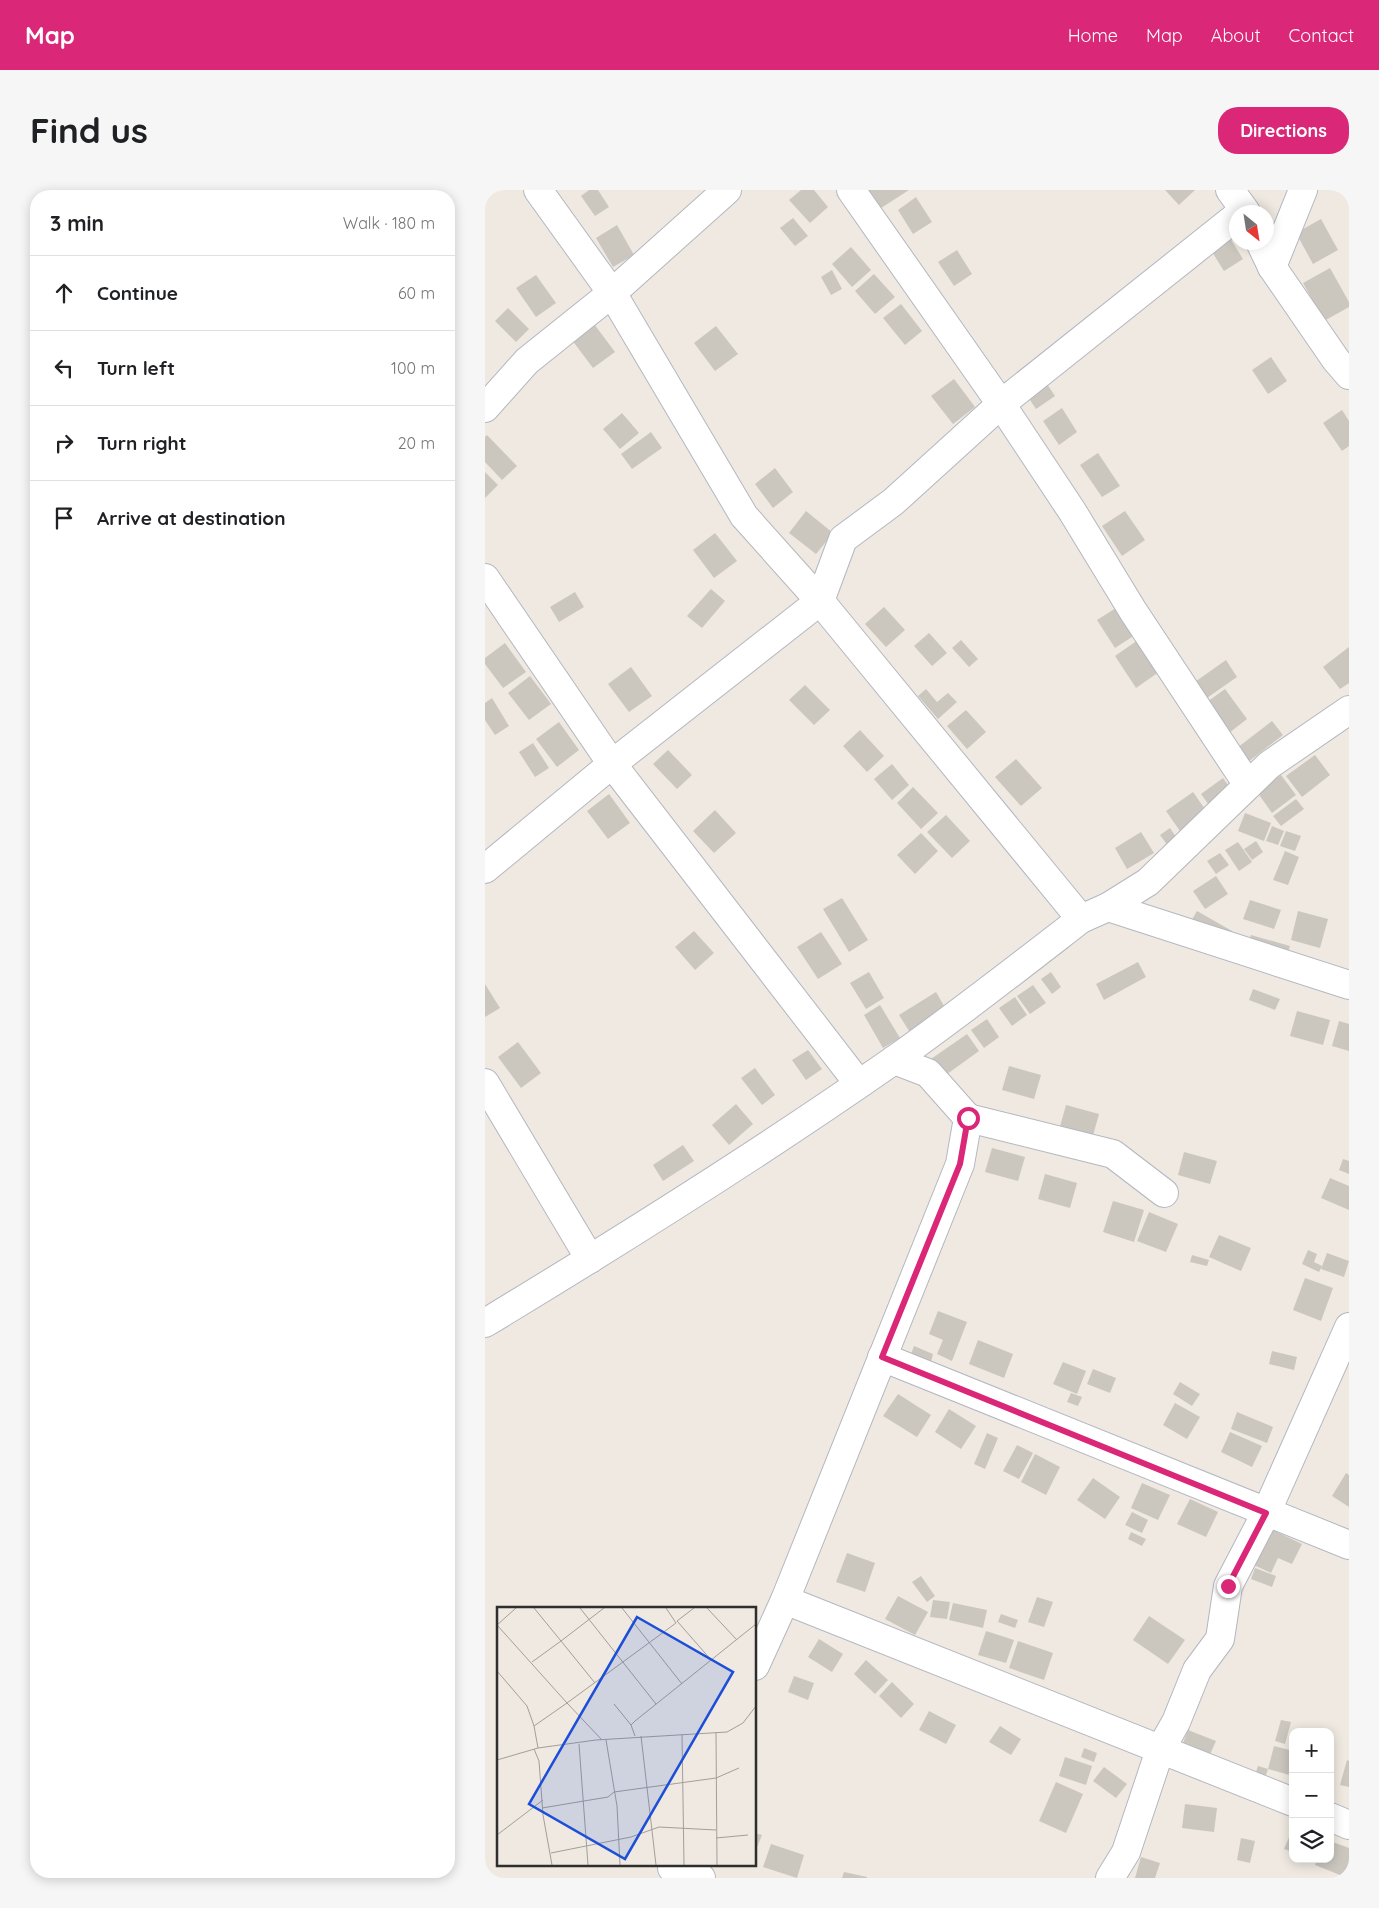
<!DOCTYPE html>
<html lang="en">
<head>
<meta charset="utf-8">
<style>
  body { margin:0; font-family:Quicksand,sans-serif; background:#f6f6f6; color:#202124 }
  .controls { position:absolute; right:15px; bottom:15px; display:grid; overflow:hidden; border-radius:10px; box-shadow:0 2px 12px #0003 }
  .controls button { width:45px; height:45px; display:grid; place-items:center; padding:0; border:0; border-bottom:1px solid #e0e0e0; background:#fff; color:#202124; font:25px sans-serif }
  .compass { position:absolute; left:744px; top:15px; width:45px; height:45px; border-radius:50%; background:#fff; box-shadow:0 2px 12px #0003; rotate:150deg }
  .stop { position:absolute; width:15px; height:15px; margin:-11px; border:4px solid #db2777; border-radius:50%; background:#fff }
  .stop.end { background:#db2777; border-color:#fff; box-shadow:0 1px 5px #0008 }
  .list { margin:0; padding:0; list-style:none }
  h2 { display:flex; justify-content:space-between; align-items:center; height:65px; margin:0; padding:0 20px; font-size:21px }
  h2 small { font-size:16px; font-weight:400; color:#757577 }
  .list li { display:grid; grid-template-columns:32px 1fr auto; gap:15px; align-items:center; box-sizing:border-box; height:75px; padding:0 20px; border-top:1px solid #e0e0e0 }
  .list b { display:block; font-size:19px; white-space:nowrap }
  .list em { font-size:16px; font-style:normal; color:#757577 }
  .icon { flex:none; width:28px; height:28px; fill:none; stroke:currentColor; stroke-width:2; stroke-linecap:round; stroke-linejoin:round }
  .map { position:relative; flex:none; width:864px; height:1688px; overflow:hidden; border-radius:20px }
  header { display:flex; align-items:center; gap:30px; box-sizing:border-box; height:70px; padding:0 25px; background:#db2777; color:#fff }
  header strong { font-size:24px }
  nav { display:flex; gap:28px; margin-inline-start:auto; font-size:18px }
  .intro { display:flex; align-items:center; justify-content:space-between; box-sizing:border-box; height:120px; padding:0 30px }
  h1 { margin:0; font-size:35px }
  .button { padding:12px 22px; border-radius:20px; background:#db2777; color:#fff; font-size:18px; font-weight:700 }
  main { display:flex; gap:30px; padding:0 30px }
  aside { flex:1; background:#fff; border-radius:20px; box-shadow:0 2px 12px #0003 }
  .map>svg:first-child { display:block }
  .building { fill:#cbc7bf }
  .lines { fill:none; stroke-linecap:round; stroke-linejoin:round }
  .street-casing { stroke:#b4b7c1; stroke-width:30 }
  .street { stroke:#fff; stroke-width:28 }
  .route { stroke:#db2777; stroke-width:6 }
  .inset-road { fill:none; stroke:#a29e99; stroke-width:1 }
  .view { fill:#1d4ed8; fill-opacity:0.15; stroke:#1d4ed8; stroke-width:2.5 }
  .inset-edge { fill:none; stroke:#2e2e2e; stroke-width:2.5 }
</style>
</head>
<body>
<header>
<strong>Map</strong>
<nav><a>Home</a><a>Map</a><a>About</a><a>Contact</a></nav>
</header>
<div class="intro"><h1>Find us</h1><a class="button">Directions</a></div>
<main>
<aside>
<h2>3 min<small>Walk · 180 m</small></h2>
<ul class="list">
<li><svg class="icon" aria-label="ahead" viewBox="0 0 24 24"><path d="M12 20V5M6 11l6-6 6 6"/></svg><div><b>Continue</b></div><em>60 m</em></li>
<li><svg class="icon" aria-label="left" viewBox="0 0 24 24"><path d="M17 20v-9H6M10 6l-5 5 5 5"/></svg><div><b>Turn left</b></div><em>100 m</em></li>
<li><svg class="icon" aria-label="right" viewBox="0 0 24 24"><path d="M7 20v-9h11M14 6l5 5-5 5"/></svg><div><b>Turn right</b></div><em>20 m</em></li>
<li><svg class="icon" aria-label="arrive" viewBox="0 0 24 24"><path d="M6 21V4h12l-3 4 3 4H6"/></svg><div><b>Arrive at destination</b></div></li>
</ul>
</aside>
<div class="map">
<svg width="864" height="1688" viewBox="0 0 864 1688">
  <rect width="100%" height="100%" fill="#efe9e1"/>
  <g class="building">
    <polygon points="104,0 113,0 124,17 110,26 96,6"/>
    <polygon points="316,0 329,0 343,17 325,33 304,10"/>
    <polygon points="380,0 424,0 393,20"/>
    <polygon points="680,0 710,0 694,15"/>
    <polygon points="431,7 447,32 428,44 413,20"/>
    <polygon points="308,28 323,46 310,56 295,38"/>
    <polygon points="836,29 853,60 828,74 811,43"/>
    <polygon points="132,35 149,65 128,77 111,48"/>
    <polygon points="743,45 758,69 739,81 724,57"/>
    <polygon points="366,57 386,80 367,97 347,74"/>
    <polygon points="472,60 487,84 469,96 453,72"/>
    <polygon points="845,78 864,112 864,117 839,131 818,93"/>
    <polygon points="347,80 357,99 346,105 336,87"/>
    <polygon points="389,84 410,107 390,124 370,101"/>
    <polygon points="51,85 71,113 51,127 31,98"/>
    <polygon points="416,114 437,141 420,155 398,128"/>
    <polygon points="23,118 44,139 31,152 10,131"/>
    <polygon points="109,134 130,162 108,178 87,150"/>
    <polygon points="231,136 253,164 230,181 209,153"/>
    <polygon points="786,167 802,191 783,204 767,180"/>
    <polygon points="554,182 570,206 551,219 535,195"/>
    <polygon points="469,189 490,217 468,234 446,206"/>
    <polygon points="577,218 592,242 574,255 558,231"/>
    <polygon points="857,220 864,231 864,256 857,261 838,233"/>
    <polygon points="137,223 154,243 135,259 118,239"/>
    <polygon points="166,242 177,258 147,279 136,264"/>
    <polygon points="2,245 32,276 17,290 0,272 0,247"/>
    <polygon points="613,263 635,296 617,307 595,275"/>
    <polygon points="290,278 308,302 288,318 270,294"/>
    <polygon points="0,282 13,295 0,308"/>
    <polygon points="321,321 348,343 331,364 304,343"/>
    <polygon points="640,321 660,350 637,366 617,336"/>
    <polygon points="230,343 252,371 229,388 208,360"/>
    <polygon points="226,399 240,411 217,438 202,426"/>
    <polygon points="90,402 99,417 74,432 65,417"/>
    <polygon points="399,417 420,440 401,457 380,434"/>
    <polygon points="631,418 650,445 630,458 612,430"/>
    <polygon points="444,443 462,463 447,476 429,456"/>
    <polygon points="476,450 493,469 484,477 467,458"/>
    <polygon points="653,450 674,482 651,498 630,466"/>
    <polygon points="20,453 41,482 18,498 0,474 0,468"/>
    <polygon points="864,457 864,493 855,499 838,477"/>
    <polygon points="741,470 752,487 719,510 707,494"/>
    <polygon points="146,477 167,506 144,522 123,494"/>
    <polygon points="45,486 66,514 44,530 23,503"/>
    <polygon points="320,495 345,520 329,535 304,510"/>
    <polygon points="441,499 452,512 463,503 472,512 453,529 433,506"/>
    <polygon points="740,499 762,529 744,543 722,512"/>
    <polygon points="7,508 24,536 10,545 0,530 0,513"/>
    <polygon points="481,520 501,542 482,559 462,536"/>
    <polygon points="787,531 798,545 763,572 752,558"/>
    <polygon points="74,532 94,560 72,577 51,549"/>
    <polygon points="375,540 399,566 382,582 358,556"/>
    <polygon points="48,553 64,578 50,587 34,562"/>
    <polygon points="183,560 207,585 192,599 168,574"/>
    <polygon points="830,565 845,585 817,607 801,586"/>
    <polygon points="531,569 557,598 536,616 510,587"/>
    <polygon points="407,574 424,595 407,610 389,589"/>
    <polygon points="796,585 811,605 787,623 772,602"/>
    <polygon points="738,588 748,602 726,618 716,604"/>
    <polygon points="428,597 453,623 436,639 412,613"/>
    <polygon points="708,602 724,625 697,644 681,621"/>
    <polygon points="124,604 145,633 123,649 102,621"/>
    <polygon points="811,609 819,619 796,636 788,626"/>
    <polygon points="230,620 251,643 229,663 208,641"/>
    <polygon points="760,623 786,633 779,651 753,641"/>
    <polygon points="461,625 485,651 467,668 442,642"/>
    <polygon points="787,636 799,641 793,655 781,651"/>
    <polygon points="685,638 693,650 683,656 675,645"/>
    <polygon points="801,641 816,646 810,661 795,656"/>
    <polygon points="656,642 669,663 642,679 630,658"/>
    <polygon points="436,643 453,661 430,684 412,665"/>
    <polygon points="771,651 778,662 767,670 759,659"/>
    <polygon points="753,652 767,672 754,681 740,660"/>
    <polygon points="800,661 814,667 803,695 788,690"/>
    <polygon points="735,663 744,675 731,684 722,671"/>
    <polygon points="731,686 743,704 720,719 708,701"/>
    <polygon points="357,708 383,750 364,762 338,719"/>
    <polygon points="765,710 796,720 789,739 758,729"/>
    <polygon points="712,721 747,741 740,753 705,733"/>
    <polygon points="813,721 843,729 835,758 806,750"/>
    <polygon points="209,741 229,763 210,780 190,757"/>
    <polygon points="336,742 357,774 333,789 312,757"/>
    <polygon points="766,745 805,756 802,766 763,755"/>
    <polygon points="653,772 661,787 619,810 611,794"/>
    <polygon points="384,782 399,808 381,819 365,793"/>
    <polygon points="566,782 576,797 567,804 556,789"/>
    <polygon points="0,794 15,818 0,827"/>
    <polygon points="548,795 561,813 545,824 532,806"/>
    <polygon points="768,799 795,809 790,820 764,810"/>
    <polygon points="451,802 462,821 426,844 414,825"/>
    <polygon points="530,807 542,825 527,836 514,818"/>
    <polygon points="395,815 415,848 398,858 379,825"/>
    <polygon points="812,821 845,830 838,855 805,846"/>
    <polygon points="502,829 514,847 499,858 486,840"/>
    <polygon points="854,831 864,834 864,861 847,856"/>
    <polygon points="482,844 494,861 458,887 446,869"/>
    <polygon points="33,852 56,883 36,898 13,867"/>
    <polygon points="323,860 337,879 321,890 307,870"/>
    <polygon points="524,876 556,885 549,909 517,900"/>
    <polygon points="270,878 290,905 277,915 256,888"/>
    <polygon points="251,914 268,934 244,955 227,935"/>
    <polygon points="581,915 614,924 607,949 574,940"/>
    <polygon points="198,955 209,971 178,991 168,975"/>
    <polygon points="507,958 540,967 533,991 500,982"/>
    <polygon points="699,962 732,971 725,994 693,985"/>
    <polygon points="858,969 864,971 864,984 854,980"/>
    <polygon points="560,984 592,993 585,1018 553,1009"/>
    <polygon points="845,988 864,996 864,1020 836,1008"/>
    <polygon points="628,1011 659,1020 649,1052 618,1042"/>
    <polygon points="664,1022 693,1034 681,1062 652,1051"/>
    <polygon points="734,1045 766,1058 756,1081 724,1067"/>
    <polygon points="823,1060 832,1064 829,1072 837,1076 834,1082 817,1074"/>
    <polygon points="842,1063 864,1071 859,1087 836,1079"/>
    <polygon points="707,1065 724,1070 722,1076 705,1072"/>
    <polygon points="820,1088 848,1098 836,1131 808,1120"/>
    <polygon points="453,1121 482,1132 467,1171 452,1164 458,1150 444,1144"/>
    <polygon points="493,1150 528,1164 519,1188 484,1174"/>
    <polygon points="429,1156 448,1164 446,1172 426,1164"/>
    <polygon points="787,1161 812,1167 809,1180 784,1174"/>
    <polygon points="578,1172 601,1181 592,1204 568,1194"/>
    <polygon points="608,1179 631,1188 625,1203 602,1194"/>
    <polygon points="695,1192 715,1204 707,1216 688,1204"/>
    <polygon points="586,1203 597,1207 593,1216 582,1212"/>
    <polygon points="413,1204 446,1225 432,1247 398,1226"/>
    <polygon points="690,1213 715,1227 702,1249 678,1235"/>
    <polygon points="464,1219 491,1236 476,1259 450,1242"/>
    <polygon points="752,1222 788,1237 782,1253 746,1239"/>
    <polygon points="745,1242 777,1256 767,1277 736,1262"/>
    <polygon points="502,1243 513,1248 500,1279 489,1274"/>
    <polygon points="532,1255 548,1263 534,1289 518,1281"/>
    <polygon points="550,1264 575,1277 561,1305 536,1292"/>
    <polygon points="861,1283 864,1285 864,1317 847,1306"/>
    <polygon points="608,1288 635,1307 620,1329 592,1310"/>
    <polygon points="657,1293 685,1305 673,1330 646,1318"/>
    <polygon points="705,1309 733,1322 721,1347 692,1334"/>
    <polygon points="647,1322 663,1330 657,1343 640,1335"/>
    <polygon points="786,1339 817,1354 807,1374 793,1368 786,1383 769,1375"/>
    <polygon points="646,1342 661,1349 657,1356 643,1349"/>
    <polygon points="362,1363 390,1373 380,1402 351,1392"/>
    <polygon points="770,1378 791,1386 787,1397 766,1389"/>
    <polygon points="436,1386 450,1406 442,1412 427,1392"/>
    <polygon points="413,1406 443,1422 430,1445 400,1429"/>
    <polygon points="552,1407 568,1412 559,1437 543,1432"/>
    <polygon points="448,1410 465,1412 462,1429 445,1427"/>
    <polygon points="468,1413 502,1420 498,1438 464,1430"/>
    <polygon points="516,1424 533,1430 530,1438 513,1432"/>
    <polygon points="664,1426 700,1450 683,1474 648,1450"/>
    <polygon points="501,1441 529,1450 521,1473 493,1465"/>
    <polygon points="334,1449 358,1464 347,1482 323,1467"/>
    <polygon points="533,1451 568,1463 559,1490 524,1478"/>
    <polygon points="381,1470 403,1490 390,1504 369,1484"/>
    <polygon points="309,1486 329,1493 323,1510 303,1502"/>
    <polygon points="407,1492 429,1514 416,1528 394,1506"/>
    <polygon points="444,1521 471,1535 461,1554 434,1540"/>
    <polygon points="796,1530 806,1532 800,1554 790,1551"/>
    <polygon points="515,1536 536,1549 526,1565 504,1552"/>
    <polygon points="703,1540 731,1551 723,1569 696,1558"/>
    <polygon points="789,1556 808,1561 808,1586 783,1579"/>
    <polygon points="599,1558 612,1563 609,1572 596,1567"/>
    <polygon points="580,1567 607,1576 601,1595 574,1586"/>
    <polygon points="862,1570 864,1571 864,1597 855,1595"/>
    <polygon points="773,1576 783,1579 780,1588 770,1585"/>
    <polygon points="619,1577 642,1594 631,1608 608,1591"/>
    <polygon points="571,1592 598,1604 581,1643 554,1631"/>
    <polygon points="700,1614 732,1618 729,1642 697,1638"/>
    <polygon points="270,1643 277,1645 270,1662"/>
    <polygon points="805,1645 808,1646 808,1662 799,1659"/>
    <polygon points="756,1648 770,1651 765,1673 752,1670"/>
    <polygon points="845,1651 864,1658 864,1675 860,1687 830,1675 832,1669 845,1669"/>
    <polygon points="286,1654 319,1665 312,1688 278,1677"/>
    <polygon points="656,1667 675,1673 670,1688 650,1688"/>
    <polygon points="359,1682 382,1687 382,1688 357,1688"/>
  </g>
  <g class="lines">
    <defs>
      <g id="street">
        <polyline points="53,0 127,103 259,326 335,411 596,729"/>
        <polyline points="366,0 516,214 587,321 648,421 763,595"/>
        <polyline points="745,0 761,22"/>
        <polyline points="775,52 787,77 851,170 864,185"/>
        <polyline points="787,77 818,0"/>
        <polyline points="0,218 42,171 127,103 242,0"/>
        <polyline points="0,388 127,574 374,894"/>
        <polyline points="0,679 127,574 335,411 358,349 408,312 516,214 752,26"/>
        <polyline points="623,717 864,795"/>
        <polyline points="0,893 105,1069"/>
        <polyline points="483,928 628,964 679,1003"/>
        <path d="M0,1133C139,1049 276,963 409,870C473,825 534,777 596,729L623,717L663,692L784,575L864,520"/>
        <polyline points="397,1167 864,1355"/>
        <polyline points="300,1410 808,1612"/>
        <polyline points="270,1476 300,1410 475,974 483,928 443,883 409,870"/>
        <polyline points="845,1627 864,1635"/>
        <polyline points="187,1678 216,1688"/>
        <polyline points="625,1688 641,1662 675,1560 691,1532 712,1480 735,1449 743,1396 781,1323 864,1137"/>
      </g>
    </defs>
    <use href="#street" class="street-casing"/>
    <use href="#street" class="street"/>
  </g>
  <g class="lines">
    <polyline class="route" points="483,928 475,974 397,1167 781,1323 743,1396"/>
  </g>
  <g transform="translate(12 1417)">
    <rect width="259" height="259" fill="#efe9e1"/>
    <path class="inset-road" d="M19,1L0,18L70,96L179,16L169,1M37,1L64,34L107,1M83,1L159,97M125,1L185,77M197,1L180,14L215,54M210,1L240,33M35,55L64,34L98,76M0,64L30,99L37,119M117,97L134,118M219,125L220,258M185,127L187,258M138,129L134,118L138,114L259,17M144,129L159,258M109,133L120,199L123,258M82,137L91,258M41,141L37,119L70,96L105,133M37,142L42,154L46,208L55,258M0,153L41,141L99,133L230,125L246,116L259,99M45,201L111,190L117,185L219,171L242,161M0,228L46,193M219,231L251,228M54,246L134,230L162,220L219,223"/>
    <path class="view" d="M140,10L236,65L128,252L32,197Z"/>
    <rect width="259" height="259" class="inset-edge"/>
  </g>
</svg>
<div class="controls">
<button>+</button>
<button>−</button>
<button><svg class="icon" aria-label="layers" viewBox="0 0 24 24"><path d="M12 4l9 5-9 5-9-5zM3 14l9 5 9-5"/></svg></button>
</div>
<svg class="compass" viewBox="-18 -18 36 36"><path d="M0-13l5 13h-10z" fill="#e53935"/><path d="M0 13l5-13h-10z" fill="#757577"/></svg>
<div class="stop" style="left:483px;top:928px"></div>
<div class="stop end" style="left:743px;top:1396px"></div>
</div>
</main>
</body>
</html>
